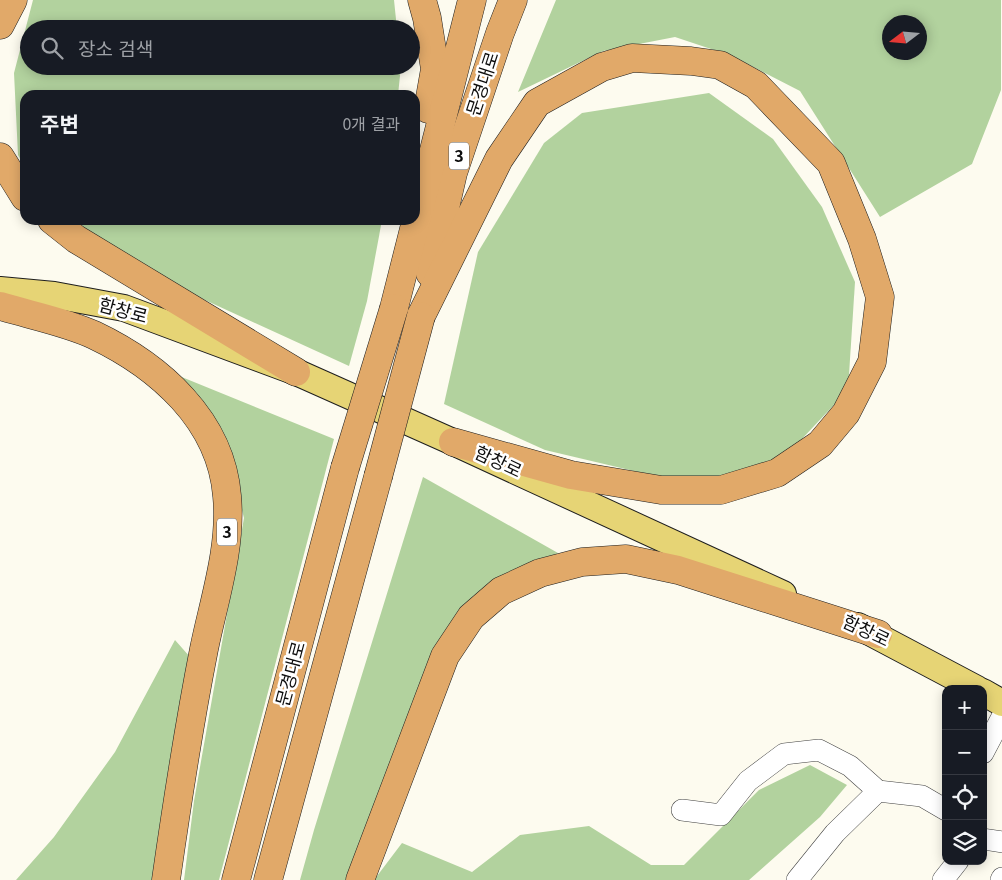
<!DOCTYPE html>
<html lang="ko">
<head>
<meta charset="utf-8">
<style>
  body { margin:0; font-family:Georgia,"Noto Sans KR",serif; background:#20242c; color:#f1f3f6 }
  .controls { position:absolute; right:15px; bottom:15px; display:grid; overflow:hidden; border-radius:10px; box-shadow:0 2px 12px #0003 }
  .controls button { width:45px; height:45px; display:grid; place-items:center; padding:0; border:0; border-bottom:1px solid #363941; background:#171b24; color:#f1f3f6; font:25px sans-serif }
  .compass { position:absolute; left:882px; top:15px; width:45px; height:45px; border-radius:50%; background:#171b24; box-shadow:0 2px 12px #0003; rotate:254deg }
  .list { margin:0; padding:0; list-style:none }
  h2 { display:flex; justify-content:space-between; align-items:center; height:65px; margin:0; padding:0 20px; font-size:21px }
  h2 small { font-size:16px; font-weight:400; color:#9ea1a6 }
  .icon { flex:none; width:28px; height:28px; fill:none; stroke:currentColor; stroke-width:2; stroke-linecap:round; stroke-linejoin:round }
  .map { position:relative; flex:none; width:1002px; height:880px; overflow:hidden }
  .search { position:absolute; background:#171b24; box-shadow:0 2px 12px #0003; left:20px; top:20px; width:400px; height:55px; display:flex; align-items:center; gap:12px; box-sizing:border-box; padding:0 18px; border-radius:28px; color:#9ea1a6; font-size:19px }
  .panel { position:absolute; background:#171b24; box-shadow:0 2px 12px #0003; left:20px; top:90px; width:400px; height:135px; border-radius:15px }
  .map>svg:first-child { display:block }
  .forest { fill:#b2d29e; fill-rule:evenodd }
  .lines { fill:none; stroke-linecap:round; stroke-linejoin:round }
  .minor-casing { stroke:#404040; stroke-width:22 }
  .major-casing { stroke:#1e1e1e; stroke-width:28 }
  .highway-casing { stroke:#1e1e1e; stroke-width:29 }
  .minor { stroke:#fff; stroke-width:21 }
  .major { stroke:#e6d475; stroke-width:26 }
  .highway { stroke:#e1a969; stroke-width:28 }
  .highway-bridge-casing { stroke:#1e1e1e; stroke-width:29; stroke-linecap:butt }
  .highway-bridge { stroke:#e1a969; stroke-width:28 }
  .labels { text-anchor:middle; stroke-width:5; stroke-linejoin:round; paint-order:stroke }
  .shield { fill:#fff; stroke:#565656; stroke-width:1 }
  .shield-label { font-size:16px; font-weight:bold; fill:#0d0d0d }
  .street-label { font-size:18px; fill:#0d0d0d; stroke:#fff }
</style>
</head>
<body>
<div class="map">
<svg width="1002" height="880" viewBox="0 0 1002 880">
  <rect width="100%" height="100%" fill="#fdfbef"/>
  <g class="forest">
    <polygon points="33,0 394,0 397,29 29,29 29,66 401,66 398,95 25,95 25,167 18,155 14,73"/>
    <path d="M556,0H1001V90L972,164L880,217L800,91L732,56L675,37L603,51L518,92ZM890,22H920V52H890Z"/>
    <polygon points="709,93 773,139 822,207 855,282 848,390 783,459 693,485 545,450 444,404 478,252 544,143 582,113"/>
    <polygon points="56,220 382,220 367,301 349,366 181,289"/>
    <polygon points="162,369 334,439 219,880 184,880 194,801 244,518 227,452"/>
    <polygon points="423,477 558,553 470,602 346,880 300,880 314,830"/>
    <polygon points="175,640 190,657 158,880 16,880 54,837 115,752"/>
    <polygon points="810,765 847,785 820,817 749,880 374,880 402,843 472,872 520,835 589,826 651,865 684,865 759,790"/>
  </g>
  <g class="lines">
    <defs>
      <g id="minor">
        <polyline points="983,753 1002,717"/>
        <polyline points="682,810 721,815 748,781 784,754 819,750 850,766 878,791 922,796 946,810"/>
        <polyline points="983,839 1002,842"/>
        <polyline points="797,880 835,833 878,791"/>
        <polyline points="943,880 958,861"/>
        <polyline points="1001,880 1002,878"/>
      </g>
      <g id="major">
        <polyline points="0,290 54,295 124,308 296,372 453,442 783,594"/>
        <polyline points="858,626 977,689"/>
        <polyline points="983,692 1002,703"/>
      </g>
      <g id="highway">
        <polyline points="422,0 427,18 435,69 428,109"/>
        <polyline points="0,25 13,0"/>
        <polyline points="0,157 25,197"/>
        <polyline points="52,220 76,239 296,372"/>
        <polyline points="430,273 453,173 500,33 513,0"/>
        <path d="M0,306C30,315 66,322 94,335C159,366 221,420 227,496C232,547 214,600 204,649C189,725 177,803 166,880"/>
        <polyline points="394,308 472,0"/>
        <polyline points="421,316 499,159 537,103 602,67 632,58 691,61 720,65 756,85 831,163 862,239 880,297 872,362 846,413 820,444 777,473 721,490 661,490 571,475 453,442"/>
        <polyline points="236,880 345,468"/>
        <polyline points="268,880 378,477"/>
        <polyline points="360,880 445,656 471,617 501,591 540,573 582,562 626,559 678,570 878,634"/>
      </g>
    </defs>
    <use href="#minor" class="minor-casing"/>
    <use href="#major" class="major-casing"/>
    <use href="#highway" class="highway-casing"/>
    <use href="#minor" class="minor"/>
    <use href="#major" class="major"/>
    <use href="#highway" class="highway"/>
    <defs>
      <g id="highway-bridge">
        <polyline points="345,468 394,308"/>
        <polyline points="378,477 421,316"/>
      </g>
    </defs>
    <use href="#highway-bridge" class="highway-bridge-casing"/>
    <use href="#highway-bridge" class="highway-bridge"/>
  </g>
  <g class="labels">
    <g class="shield">
      <rect x="449" y="142.5" width="20" height="27" rx="4"/>
      <rect x="217" y="518.5" width="20" height="27" rx="4"/>
    </g>
    <g class="shield-label">
      <text x="459" y="162">3</text>
      <text x="227" y="538">3</text>
    </g>
    <g class="street-label">
      <text transform="translate(483 84) rotate(-72)" y="6">문경대로</text>
      <text transform="translate(123 311) rotate(15)" y="6">함창로</text>
      <text transform="translate(498 462) rotate(25)" y="6">함창로</text>
      <text transform="translate(866 631) rotate(25)" y="6">함창로</text>
      <text transform="translate(291 674) rotate(-75)" y="6">문경대로</text>
    </g>
  </g>
</svg>
<div class="controls">
<button>+</button>
<button>−</button>
<button><svg class="icon" aria-label="locate" viewBox="0 0 24 24"><circle cx="12" cy="12" r="6"/><path d="M12 2v4M12 18v4M2 12h4M18 12h4"/></svg></button>
<button><svg class="icon" aria-label="layers" viewBox="0 0 24 24"><path d="M12 4l9 5-9 5-9-5zM3 14l9 5 9-5"/></svg></button>
</div>
<svg class="compass" viewBox="-18 -18 36 36"><path d="M0-13l5 13h-10z" fill="#e53935"/><path d="M0 13l5-13h-10z" fill="#9ea1a6"/></svg>
<div class="search"><svg class="icon" aria-label="search" viewBox="0 0 24 24"><circle cx="10" cy="10" r="6"/><path d="M15 15l6 6"/></svg>장소 검색</div>
<section class="panel">
<h2>주변<small>0개 결과</small></h2>
<ul class="list">
</ul>
</section>
</div>
</body>
</html>
